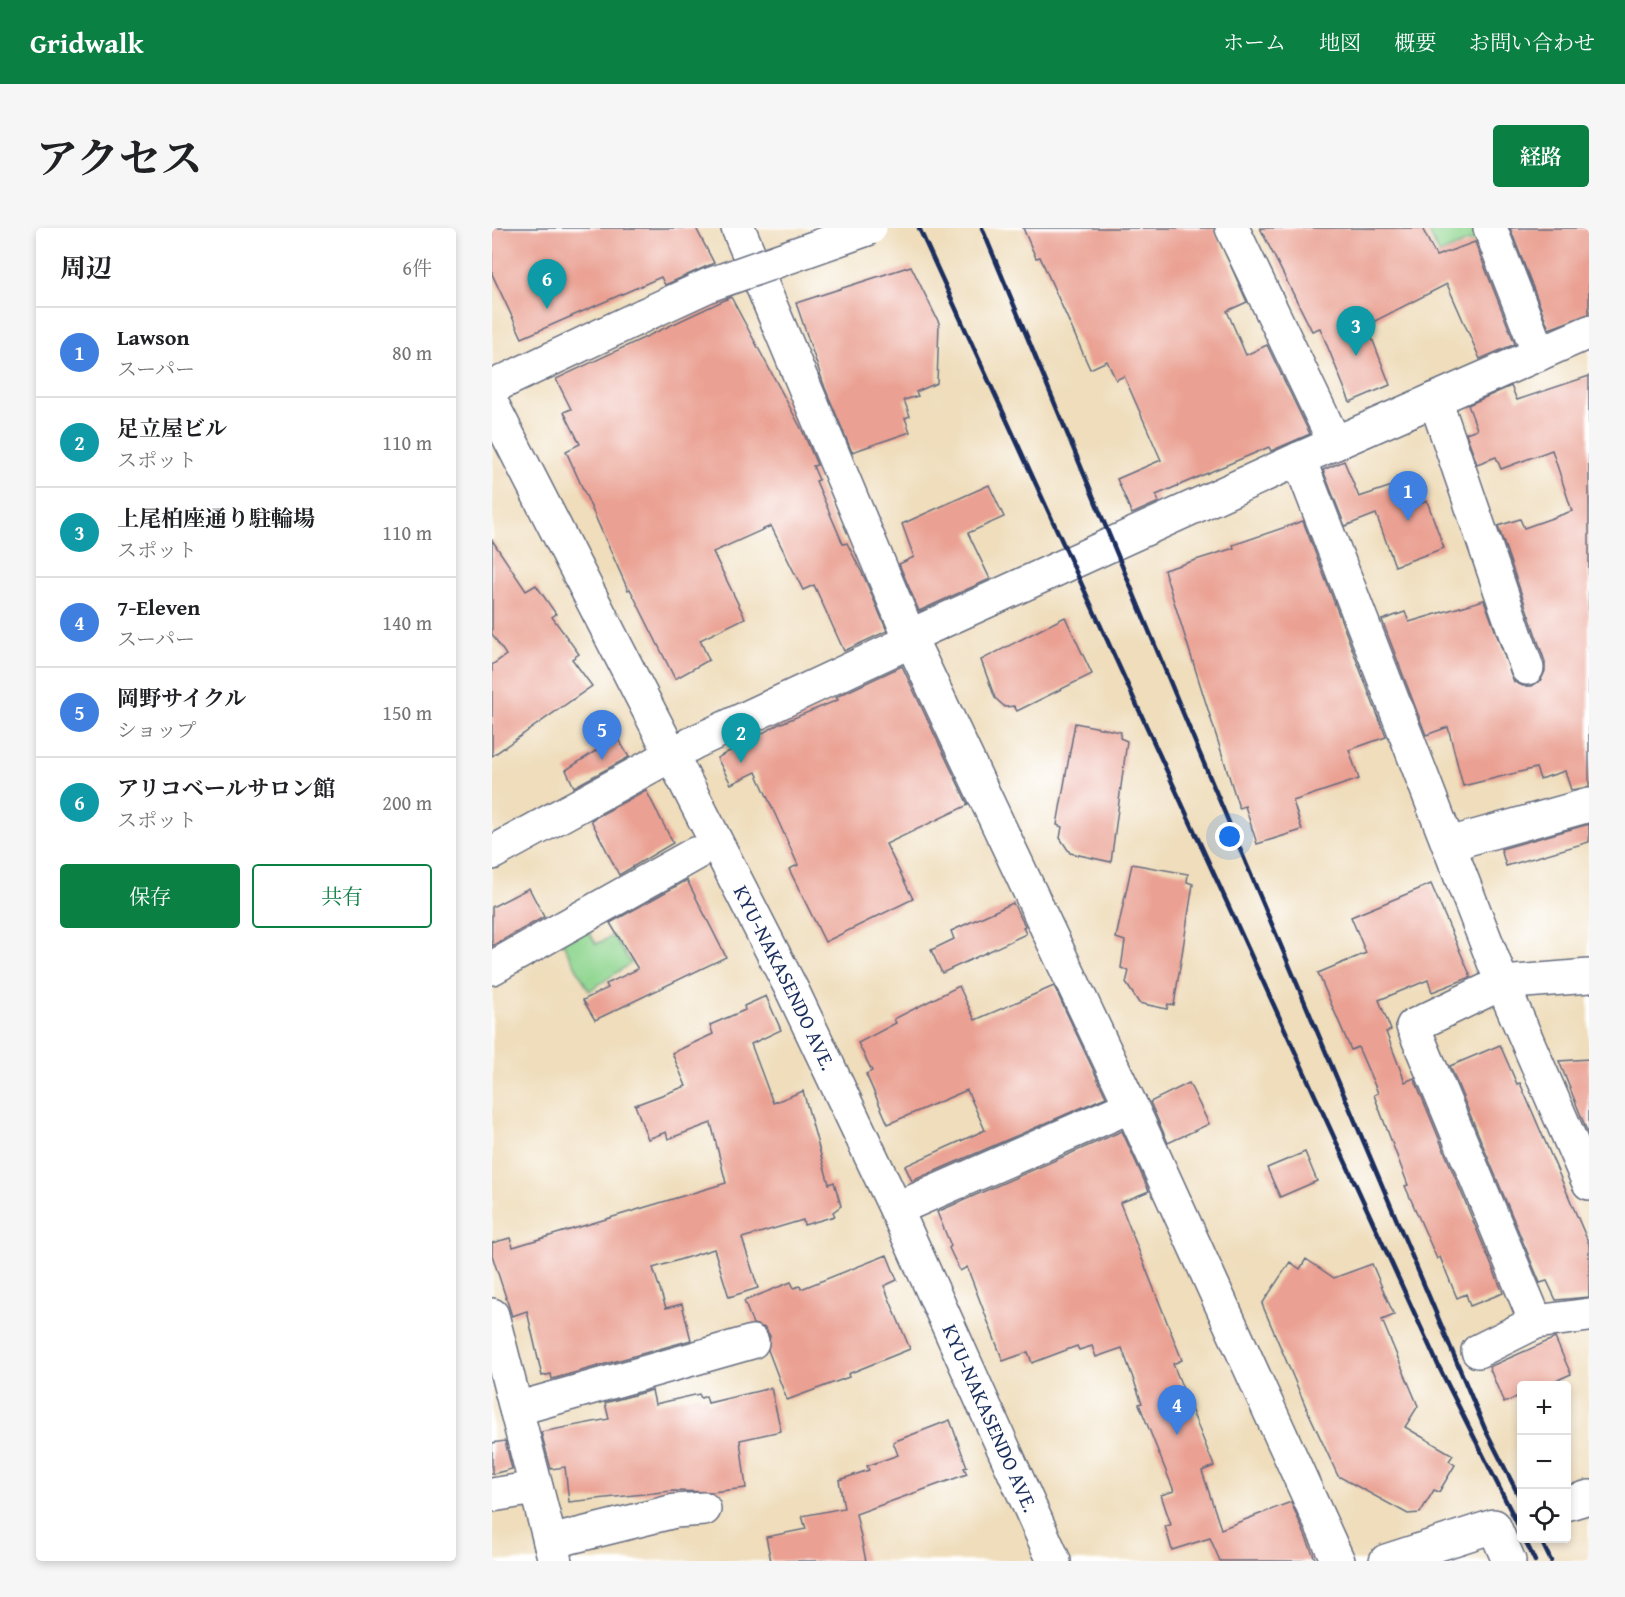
<!DOCTYPE html>
<html lang="ja">
<head>
<meta charset="utf-8">
<style>
  body { margin:0; font-family:"Gentium Book Plus","Noto Serif JP",serif; background:#f6f6f6; color:#202124 }
  .controls { position:absolute; right:18px; bottom:18px; display:grid; overflow:hidden; border-radius:6px; box-shadow:0 3px 9px #0003 }
  .controls button { width:54px; height:54px; display:grid; place-items:center; padding:0; border:0; border-bottom:2px solid #e0e0e0; background:#fff; color:#202124; font:30px sans-serif }
  .you { position:absolute; left:738px; top:609px; width:21px; height:21px; margin:-15px; border:4px solid #fff; border-radius:50%; background:#1a73e8; box-shadow:0 0 0 9px #1a73e833 }
  .badge { display:grid; place-items:center; width:39px; height:39px; border-radius:50%; background:#0b8043; color:#fff; font-size:20px; font-weight:700 }
  .pin { position:absolute; translate:-50% -50px; filter:drop-shadow(0 2px 3px #0008) }
  .pin::after { content:''; position:absolute; top:32px; width:21px; height:18px; background:inherit; clip-path:polygon(0 0,100% 0,50% 100%) }
  .list { margin:0; padding:0; list-style:none }
  h2 { display:flex; justify-content:space-between; align-items:center; height:78px; margin:0; padding:0 24px; font-size:26px }
  h2 small { font-size:20px; font-weight:400; color:#757577 }
  .list li { display:grid; grid-template-columns:39px 1fr auto; gap:18px; align-items:center; box-sizing:border-box; height:90px; padding:0 24px; border-top:2px solid #e0e0e0 }
  .list b { display:block; font-size:22px; white-space:nowrap }
  .list p { margin:0; font-size:20px; white-space:nowrap; color:#757577 }
  .list em { font-size:20px; font-style:normal; color:#757577 }
  .actions { display:flex; gap:12px; padding:18px 24px }
  .actions a { flex:1; padding:14px 0; border:2px solid #0b8043; border-radius:6px; text-align:center; font-size:21px; color:#0b8043 }
  .actions .main { background:#0b8043; color:#fff }
  .icon { flex:none; width:33px; height:33px; fill:none; stroke:currentColor; stroke-width:2; stroke-linecap:round; stroke-linejoin:round }
  .map { position:relative; flex:none; width:1097px; height:1333px; overflow:hidden; border-radius:6px }
  header { display:flex; align-items:center; gap:36px; box-sizing:border-box; height:84px; padding:0 30px; background:#0b8043; color:#fff }
  header strong { font-size:28px }
  nav { display:flex; gap:33px; margin-inline-start:auto; font-size:21px }
  .intro { display:flex; align-items:center; justify-content:space-between; box-sizing:border-box; height:144px; padding:0 36px }
  h1 { margin:0; font-size:42px }
  .button { padding:15px 27px; border-radius:6px; background:#0b8043; color:#fff; font-size:21px; font-weight:700 }
  main { display:flex; gap:36px; padding:0 36px }
  aside { flex:1; background:#fff; border-radius:6px; box-shadow:0 3px 9px #0003 }
  .map>svg:first-child { display:block }
  .green { fill:#8fd58f; stroke:#558276; stroke-width:1.5 }
  .building { fill:#eaa092 }
  .lines { fill:none; stroke-linecap:round; stroke-linejoin:round }
  .minor-casing { stroke:#656c7f; stroke-width:36 }
  .major-casing { stroke:#656c7f; stroke-width:36 }
  .minor { stroke:#fff; stroke-width:33 }
  .major { stroke:#fff; stroke-width:33 }
  .rail { stroke:#1b2f5e; stroke-width:4.5 }
  .minor-bridge-casing { stroke:#656c7f; stroke-width:36; stroke-linecap:butt }
  .minor-bridge { stroke:#fff; stroke-width:33 }
  .labels { text-anchor:middle; stroke-width:4.5; stroke-linejoin:round; paint-order:stroke }
  .street-label { font-size:21px; fill:#1b2f5e; stroke:#fff }
</style>
</head>
<body>
<header>
<strong>Gridwalk</strong>
<nav><a>ホーム</a><a>地図</a><a>概要</a><a>お問い合わせ</a></nav>
</header>
<div class="intro"><h1>アクセス</h1><a class="button">経路</a></div>
<main>
<aside>
<h2>周辺<small>6件</small></h2>
<ul class="list">
<li><span class="badge" style="background:#3f7fe0">1</span><div><b>Lawson</b><p>スーパー</p></div><em>80 m</em></li>
<li><span class="badge" style="background:#0f9aa8">2</span><div><b>足立屋ビル</b><p>スポット</p></div><em>110 m</em></li>
<li><span class="badge" style="background:#0f9aa8">3</span><div><b>上尾柏座通り駐輪場</b><p>スポット</p></div><em>110 m</em></li>
<li><span class="badge" style="background:#3f7fe0">4</span><div><b>7-Eleven</b><p>スーパー</p></div><em>140 m</em></li>
<li><span class="badge" style="background:#3f7fe0">5</span><div><b>岡野サイクル</b><p>ショップ</p></div><em>150 m</em></li>
<li><span class="badge" style="background:#0f9aa8">6</span><div><b>アリコベールサロン館</b><p>スポット</p></div><em>200 m</em></li>
</ul>
<div class="actions"><a class="main">保存</a><a>共有</a></div>
</aside>
<div class="map">
<svg width="1097" height="1333" viewBox="0 0 1097 1333">
  <rect width="100%" height="100%" fill="#fff"/>
  <filter id="ink" filterUnits="userSpaceOnUse"><feTurbulence type="fractalNoise" baseFrequency=".0167" numOctaves="2"/><feDisplacementMap in="SourceGraphic" scale="12" xChannelSelector="R" yChannelSelector="G"/><feConvolveMatrix kernelMatrix="1 2 1 2 8 2 1 2 1" color-interpolation-filters="sRGB"/></filter>
  <filter id="wash" filterUnits="userSpaceOnUse"><feTurbulence type="fractalNoise" baseFrequency=".008" numOctaves="4" result="noise"/><feDisplacementMap in="SourceGraphic" scale="24" xChannelSelector="R" yChannelSelector="G"/><feGaussianBlur stdDeviation="1.35" result="paint"/><feColorMatrix in="noise" values="0 0 0 0 0 0 0 0 0 0 0 0 0 0 0 0 0 1.4 0 .05"/><feComposite in="paint" operator="in"/></filter>
  <g filter="url(#wash)">
    <rect width="100%" height="100%" fill="#efddbb"/>
    <g class="green">
      <polygon points="940,0 985,0 991,14 981,19 978,13 947,26 936,2"/>
      <polygon points="93,696 104,716 121,708 139,735 97,763 68,710"/>
    </g>
    <g id="blocks">
      <g class="building">
        <polygon points="0,0 204,0 222,35 173,57 169,49 30,110 0,46"/>
        <polygon points="531,0 722,0 755,74 735,83 754,127 775,117 818,206 779,223 777,219 664,267 667,274 640,286 625,251 669,232 632,148 624,152 615,133 598,141 548,29 544,30"/>
        <polygon points="768,0 930,0 944,28 983,14 1023,116 988,131 955,56 875,97 898,157 858,174 828,100 820,103"/>
        <polygon points="1018,0 1097,0 1097,86 1057,101"/>
        <polygon points="419,38 447,95 445,155 424,164 426,168 412,172 418,188 413,190 418,204 360,224 333,160 304,75"/>
        <polygon points="239,69 311,204 325,237 321,238 327,252 324,253 351,316 355,315 373,351 395,403 352,423 322,357 311,362 279,298 221,324 253,390 208,412 217,432 183,451 138,361 136,362 74,223 88,216 72,184 79,181 64,151"/>
        <polygon points="1097,148 1097,559 1079,562 1073,543 1048,551 1044,540 971,558 956,499 934,507 890,392 913,384 917,394 992,372 1022,454 1031,458 1040,458 1049,452 1053,443 1053,434 1006,298 1028,291 1032,300 1080,283 1060,222 1009,241 1004,229 985,236 974,205 985,201 976,177 1019,158 1025,172"/>
        <polygon points="852,233 867,269 921,251 928,269 921,271 923,278 935,273 952,320 903,338 884,286 853,298 831,242"/>
        <polygon points="497,257 512,289 476,305 498,351 427,383 407,336 422,329 410,296"/>
        <polygon points="811,293 894,509 857,522 867,551 801,573 810,602 765,616 753,578 747,580 672,342 742,320 741,317"/>
        <polygon points="0,312 34,363 44,357 64,386 60,389 87,426 80,431 100,458 0,528 0,437 14,427 0,406"/>
        <polygon points="573,389 600,446 525,483 522,478 513,479 503,470 489,432"/>
        <polygon points="410,438 476,577 394,616 421,671 333,714 297,641 306,637 264,544 239,556 225,530 287,496 346,472 344,469"/>
        <polygon points="583,495 629,504 628,510 635,513 619,634 578,625 568,610 570,599 565,597"/>
        <polygon points="125,509 137,529 82,559 74,542"/>
        <polygon points="154,562 181,615 127,647 99,592"/>
        <polygon points="1097,596 1097,614 1014,638 1009,621"/>
        <polygon points="640,636 696,646 695,654 701,656 682,777 676,776 675,781 647,775 634,755 637,743 629,740 633,713 624,710"/>
        <polygon points="195,652 234,729 103,792 91,772 116,760 114,756 146,741 118,695"/>
        <polygon points="939,656 979,749 940,764 936,752 887,772 899,802 894,804 913,854 922,850 1011,1065 978,1078 974,1066 965,1070 948,1029 945,1031 913,958 916,957 882,867 886,865 866,819 859,822 826,745 874,725 859,689"/>
        <polygon points="37,660 52,689 0,718 0,679"/>
        <polygon points="521,675 533,698 531,699 534,706 450,745 439,722 462,711 459,703"/>
        <polygon points="467,758 483,792 562,758 614,869 420,953 413,938 493,902 475,862 396,896 374,846 380,843 366,815 404,795 402,791"/>
        <polygon points="274,768 289,802 259,816 281,875 311,863 337,956 342,954 349,978 341,984 343,988 312,997 311,992 250,1010 266,1060 237,1069 222,1021 161,1040 174,1080 190,1076 199,1112 60,1151 59,1146 50,1148 35,1083 20,1088 0,1027 0,1015 18,1010 21,1019 234,955 219,895 176,911 174,904 156,911 143,877 194,858 180,825 221,806 218,797 253,782 252,778"/>
        <polygon points="1008,817 1025,856 1028,855 1097,1016 1097,1069 1064,1072 1055,1053 1048,1055 958,838"/>
        <polygon points="1097,831 1097,908 1067,833"/>
        <polygon points="697,855 717,896 676,915 658,874"/>
        <polygon points="630,903 657,963 628,975 690,1132 681,1136 722,1238 710,1243 729,1301 799,1274 824,1333 728,1333 718,1310 680,1322 673,1298 679,1297 669,1267 682,1263 647,1176 650,1175 630,1120 604,1129 600,1118 587,1122 585,1118 540,1135 536,1124 511,1133 475,1039 468,1043 457,1020 459,1018 445,984"/>
        <polygon points="813,924 825,953 788,969 775,940"/>
        <polygon points="395,1027 405,1052 392,1058 418,1121 356,1146 357,1149 295,1172 276,1122 278,1108 273,1100 261,1096 252,1073 299,1054 302,1060 308,1058 309,1061"/>
        <polygon points="814,1031 842,1050 880,1036 902,1087 890,1092 926,1178 913,1199 961,1227 957,1233 963,1237 947,1264 942,1262 928,1285 916,1286 846,1248 814,1179 770,1076 798,1034 808,1041"/>
        <polygon points="1063,1110 1079,1146 1052,1158 1029,1158 1029,1167 1012,1175 997,1139"/>
        <polygon points="279,1160 289,1203 248,1212 254,1260 220,1264 180,1263 77,1274 73,1239 59,1241 49,1204 117,1191 113,1175 160,1162 163,1176 207,1166 209,1170 214,1168 216,1175"/>
        <polygon points="458,1192 475,1239 472,1240 475,1246 364,1286 374,1333 279,1333 274,1309 314,1301 310,1288 352,1280 347,1252 377,1242 375,1238 406,1227 401,1214"/>
        <polygon points="13,1213 20,1241 0,1246 0,1215"/>
      </g>
    </g>
  </g>
  <g filter="url(#ink)">
    <use href="#blocks" fill-opacity="0" stroke="#656c7f" stroke-width="1.5"/>
    <g class="lines">
      <defs>
        <g id="minor">
          <polyline points="246,0 418,410 639,878 846,1333"/>
          <polyline points="740,0 843,215"/>
          <polyline points="998,0 1047,126"/>
          <polyline points="0,159 152,87"/>
          <polyline points="943,171 1035,440"/>
          <polyline points="807,231 1010,755 1097,955"/>
          <polyline points="957,616 1097,577"/>
          <polyline points="0,625 203,514 406,419 431,402 807,231 1097,104"/>
          <polyline points="0,740 203,626"/>
          <polyline points="404,981 639,878"/>
          <polyline points="0,1087 63,1333"/>
          <polyline points="1044,1094 921,798 1010,755 1097,748"/>
          <polyline points="986,1123 1044,1094 1097,1087"/>
          <polyline points="24,1181 260,1114"/>
          <polyline points="0,1267 44,1260"/>
          <polyline points="1074,1276 1097,1269"/>
          <polyline points="58,1314 183,1283 212,1281"/>
          <polyline points="894,1333 1002,1298 1017,1333"/>
        </g>
        <g id="major">
          <path id="s1" d="M0,176L301,764L404,981L562,1333"/>
        </g>
      </defs>
      <use href="#minor" class="minor-casing"/>
      <use href="#major" class="major-casing"/>
      <use href="#minor" class="minor"/>
      <use href="#major" class="major"/>
      <g class="rail">
        <polyline points="427,0 947,1139 1030,1305"/>
        <polyline points="490,0 713,538 993,1201 1030,1274"/>
        <polyline points="1032,1310 1043,1333"/>
        <polyline points="1048,1310 1059,1333"/>
      </g>
      <defs>
        <polyline id="minor-bridge" points="152,87 217,57 378,0"/>
      </defs>
      <use href="#minor-bridge" class="minor-bridge-casing"/>
      <use href="#minor-bridge" class="minor-bridge"/>
    </g>
  </g>
  <g class="labels">
    <g class="street-label">
      <text dy="7" stroke="none"><textPath href="#s1" startOffset="644">KYU-NAKASENDO AVE.</textPath></text>
      <text dy="7" stroke="none"><textPath href="#s1" startOffset="1130">KYU-NAKASENDO AVE.</textPath></text>
    </g>
  </g>
</svg>
<div class="controls">
<button>+</button>
<button>−</button>
<button><svg class="icon" aria-label="locate" viewBox="0 0 24 24"><circle cx="12" cy="12" r="6"/><path d="M12 2v4M12 18v4M2 12h4M18 12h4"/></svg></button>
</div>
<div class="you"></div>
<div class="pin badge" style="left:916px;top:293px;background:#3f7fe0">1</div>
<div class="pin badge" style="left:249px;top:535px;background:#0f9aa8">2</div>
<div class="pin badge" style="left:864px;top:128px;background:#0f9aa8">3</div>
<div class="pin badge" style="left:685px;top:1207px;background:#3f7fe0">4</div>
<div class="pin badge" style="left:110px;top:532px;background:#3f7fe0">5</div>
<div class="pin badge" style="left:55px;top:81px;background:#0f9aa8">6</div>
</div>
</main>
</body>
</html>
